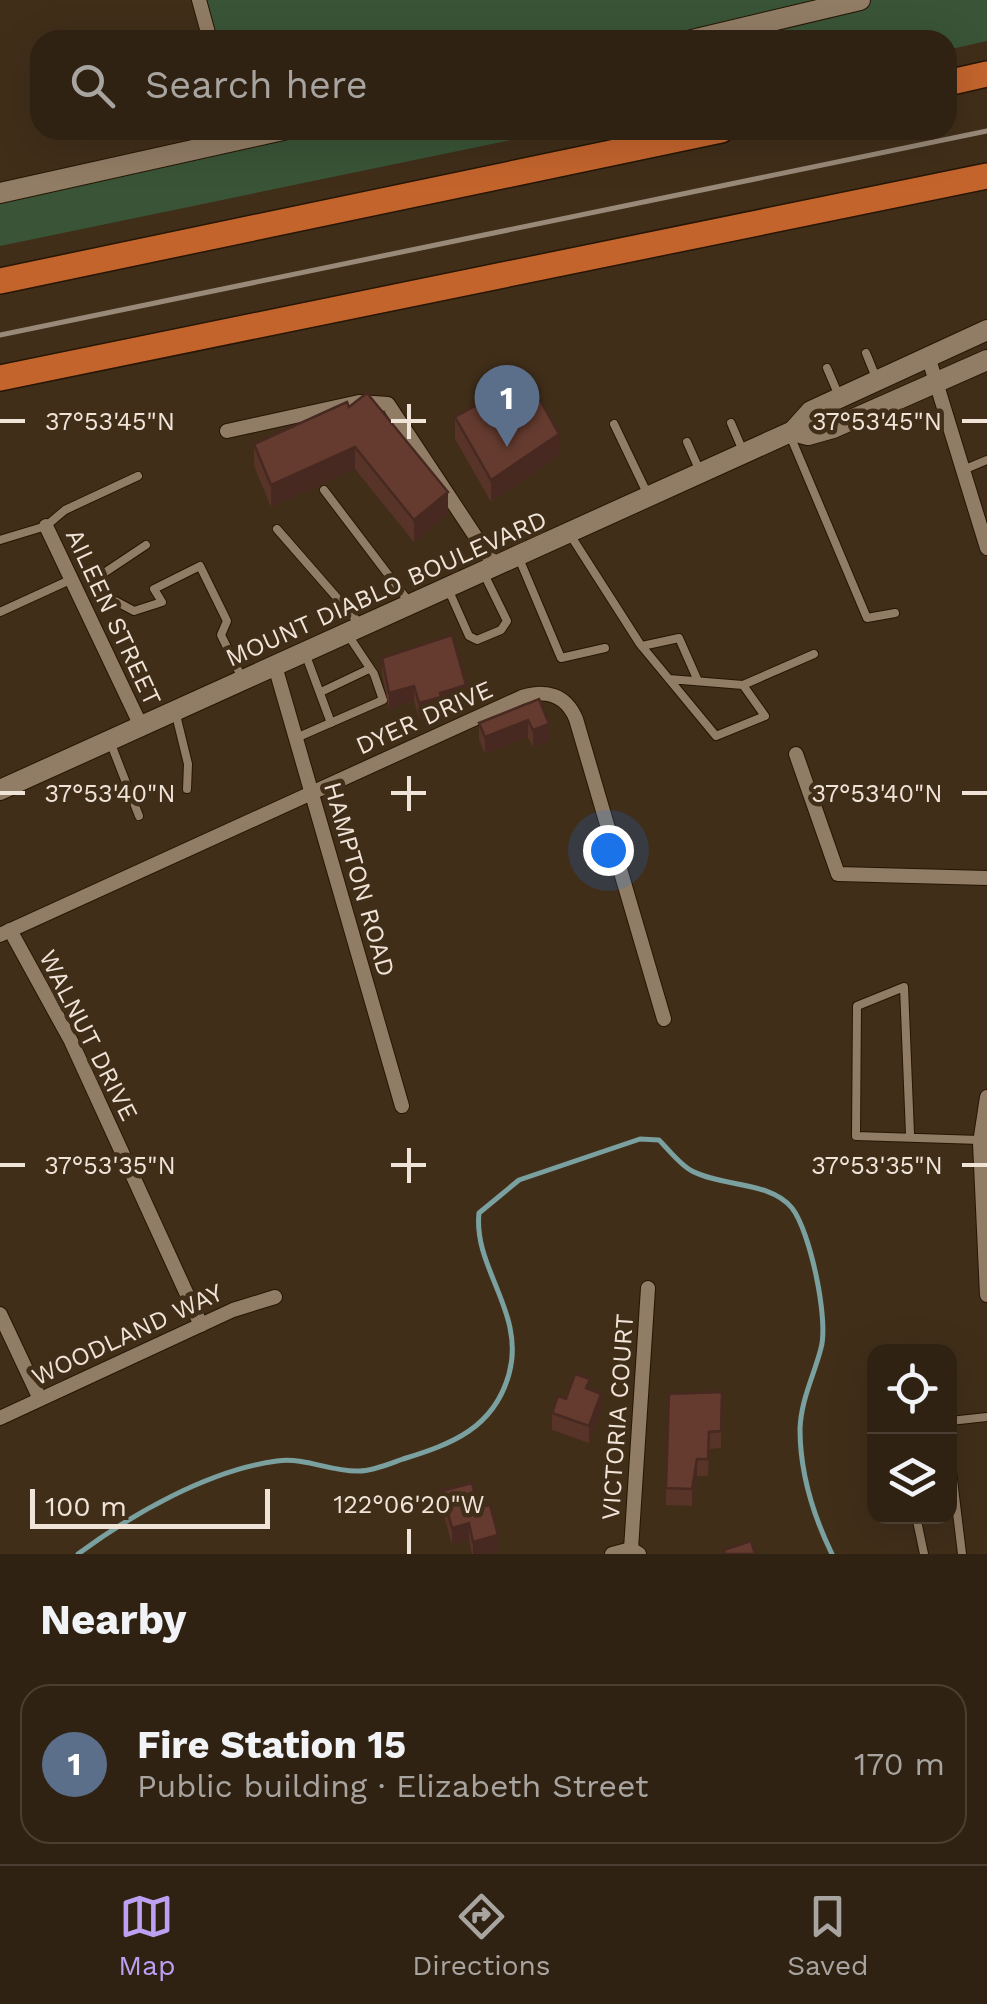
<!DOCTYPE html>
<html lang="en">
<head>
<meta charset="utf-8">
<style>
  body { margin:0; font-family:"Work Sans",sans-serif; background:#3c2f21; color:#f1f3f6 }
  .controls { position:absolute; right:30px; bottom:30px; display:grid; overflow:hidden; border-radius:20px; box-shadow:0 10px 40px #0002 }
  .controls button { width:90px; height:90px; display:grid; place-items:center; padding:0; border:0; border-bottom:2px solid #4b3f33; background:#302213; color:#f1f3f6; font:50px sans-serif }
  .scale { position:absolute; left:30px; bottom:25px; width:240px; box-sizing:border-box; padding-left:10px; border:5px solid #f0e4d8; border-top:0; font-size:28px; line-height:35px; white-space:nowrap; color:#f0e4d8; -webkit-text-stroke:8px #402e19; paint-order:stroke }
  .you { position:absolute; left:608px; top:850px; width:35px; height:35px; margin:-25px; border:8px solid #fff; border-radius:50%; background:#1a73e8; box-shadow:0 0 0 15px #1a73e833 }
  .badge { display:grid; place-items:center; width:65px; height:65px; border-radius:50%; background:#bca0f2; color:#fff; font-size:32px; font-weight:700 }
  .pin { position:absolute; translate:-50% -82px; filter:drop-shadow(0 2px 5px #0008) }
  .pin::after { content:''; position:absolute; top:52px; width:35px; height:30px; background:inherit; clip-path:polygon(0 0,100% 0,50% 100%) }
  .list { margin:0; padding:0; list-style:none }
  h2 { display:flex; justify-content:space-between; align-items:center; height:130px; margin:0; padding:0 40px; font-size:42px }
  h2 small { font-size:32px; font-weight:400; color:#a8a4a0 }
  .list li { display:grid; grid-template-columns:65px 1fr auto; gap:30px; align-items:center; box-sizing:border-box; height:160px; margin:0 20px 20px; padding:0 20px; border:2px solid #4b3f33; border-radius:30px }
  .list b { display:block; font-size:38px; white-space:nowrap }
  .list p { margin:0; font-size:32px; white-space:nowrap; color:#a8a4a0 }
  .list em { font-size:32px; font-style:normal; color:#a8a4a0 }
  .icon { flex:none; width:55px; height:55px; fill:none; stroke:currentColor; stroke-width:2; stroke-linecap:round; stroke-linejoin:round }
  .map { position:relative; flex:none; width:987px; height:1554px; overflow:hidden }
  .search { position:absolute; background:#302213; box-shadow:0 10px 40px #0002; left:30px; right:30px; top:30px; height:110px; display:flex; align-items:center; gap:25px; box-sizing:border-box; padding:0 35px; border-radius:30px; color:#a8a4a0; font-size:38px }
  .sheet { height:310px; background:#302213 }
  nav { display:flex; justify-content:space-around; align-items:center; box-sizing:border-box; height:140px; border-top:2px solid #4b3f33; background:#302213; font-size:28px; color:#a8a4a0 }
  nav a { display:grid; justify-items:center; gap:5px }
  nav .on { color:#bca0f2 }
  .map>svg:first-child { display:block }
  .green { fill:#395437 }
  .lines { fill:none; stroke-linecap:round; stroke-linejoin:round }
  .stream { stroke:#7aa0a0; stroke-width:5 }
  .lane-casing { stroke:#261603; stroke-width:10 }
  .street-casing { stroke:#261603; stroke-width:16 }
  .secondary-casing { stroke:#261603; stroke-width:22 }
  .highway-casing { stroke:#261603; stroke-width:28 }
  .lane { stroke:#917c65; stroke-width:8 }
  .street { stroke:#917c65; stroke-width:14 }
  .secondary { stroke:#917c65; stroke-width:20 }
  .highway { stroke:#c3642d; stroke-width:25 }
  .rail { stroke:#988978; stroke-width:5 }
  .wall { fill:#573328 }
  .shaded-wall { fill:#472921 }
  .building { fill:#653b2f; stroke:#472921; stroke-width:2.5 }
  .ticks { fill:none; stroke:#f0e4d8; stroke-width:4 }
  .labels { text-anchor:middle; stroke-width:9; stroke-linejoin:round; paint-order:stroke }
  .street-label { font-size:25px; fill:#f0e4d8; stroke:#402e19 }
  .ticks-label { font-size:25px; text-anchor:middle; fill:#f0e4d8; stroke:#402e19; stroke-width:9; stroke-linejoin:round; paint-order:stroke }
</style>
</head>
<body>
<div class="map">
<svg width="987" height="1554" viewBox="0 0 987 1554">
  <rect width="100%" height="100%" fill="#402e19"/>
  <g class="green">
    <polygon points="199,0 987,0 987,41 947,50 947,40 210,40"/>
    <polygon points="234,130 559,130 0,246 0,193 237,140"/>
  </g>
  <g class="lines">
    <path class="stream" d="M78,1554C132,1514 209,1470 277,1461C306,1457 330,1472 359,1471C373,1471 389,1464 403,1459C452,1444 494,1428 509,1374C526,1313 473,1268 479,1213L519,1180L640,1139L659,1140C669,1150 680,1165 692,1171C722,1187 770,1181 792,1208C810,1231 829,1320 821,1348C814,1376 801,1399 800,1429C800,1474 813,1515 832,1554"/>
    <defs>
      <g id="lane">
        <polyline points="866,353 877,380"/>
        <polyline points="827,368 839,396"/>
        <polyline points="731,423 743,451"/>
        <polyline points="614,424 647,493"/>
        <polyline points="789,433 867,618 895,613"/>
        <polyline points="687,442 699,469"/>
        <polyline points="963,470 987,460"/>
        <polyline points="324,490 409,602"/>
        <polyline points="277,529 359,623"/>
        <polyline points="569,533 640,644 716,736 765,716 743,685 669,679"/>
        <polyline points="0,540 46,526 65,510 138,476"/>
        <polyline points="146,545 104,573 95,590 134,611 162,602 154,589 200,566 227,621 221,635 241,676"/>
        <polyline points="518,556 561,658 605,648"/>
        <polyline points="449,591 469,636 477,640 501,630 507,621 483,572"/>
        <polyline points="0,612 70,580"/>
        <polyline points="642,646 679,638 698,681"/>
        <polyline points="305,653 331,723"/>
        <polyline points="743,685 814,654"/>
        <polyline points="323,691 367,670"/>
        <polyline points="176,715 188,764 187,789"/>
        <polyline points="296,738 383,700 374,674 348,635"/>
        <polyline points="111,744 139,816"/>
        <polyline points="910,1134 904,987 857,1006 856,1136 980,1140"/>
        <polyline points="950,1421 987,1417"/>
        <polyline points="950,1455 962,1554"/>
        <polyline points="916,1516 924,1554"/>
      </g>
      <g id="street">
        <polyline points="199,0 210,40"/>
        <polyline points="928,356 987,548"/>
        <polyline points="227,431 359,402 388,404 495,566"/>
        <polyline points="46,526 141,726"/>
        <polyline points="275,666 402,1106"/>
        <polyline points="796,754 838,874 987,878"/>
        <polyline points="10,930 71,1041 201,1325"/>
        <path d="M0,935L522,697C546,689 566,695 576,719L664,1019"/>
        <polyline points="987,1097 980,1143 987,1295"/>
        <polyline points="0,1314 40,1399"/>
        <polyline points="0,1418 233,1310 275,1297"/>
        <polyline points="631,1549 648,1288"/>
        <polyline points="612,1554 631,1549 639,1554"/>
      </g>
      <g id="secondary">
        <polyline points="692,40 860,0"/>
        <polyline points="0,193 283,130"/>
        <polyline points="793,431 808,435 833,428 987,360"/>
        <polyline points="0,790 793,431 811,411 987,330"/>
      </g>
      <g id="highway">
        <polyline points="947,83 987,74"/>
        <polyline points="0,281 721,130"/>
        <polyline points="0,378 987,176"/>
      </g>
    </defs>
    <use href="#lane" class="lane-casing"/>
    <use href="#street" class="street-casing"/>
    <use href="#secondary" class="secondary-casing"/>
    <use href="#highway" class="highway-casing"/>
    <use href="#lane" class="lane"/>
    <use href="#street" class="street"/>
    <use href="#secondary" class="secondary"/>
    <use href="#highway" class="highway"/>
    <polyline class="rail" points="0,335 987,131"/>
  </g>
  <g class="wall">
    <polygon points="515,384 559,456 491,502 455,439 455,417 494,409 515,397"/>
    <polygon points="349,407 448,514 414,542 355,469 271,507 254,466 254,444"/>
    <polygon points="382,658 466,700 441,708 441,712 419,718 414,701 389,709 382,673"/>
    <polygon points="539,699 549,741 533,747 528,737 485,754 479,739 479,723"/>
    <polygon points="590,1390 601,1411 589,1443 552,1430 552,1413 566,1399"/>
    <polygon points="722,1392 721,1448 709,1449 708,1476 697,1476 692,1506 666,1505 666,1488"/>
    <polygon points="442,1491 498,1552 490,1554 472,1554 469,1540 452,1545 442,1508"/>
  </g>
  <g class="shaded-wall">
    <polygon points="559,434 559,456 491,502 491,480"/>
    <polygon points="355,447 355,469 271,507 271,485"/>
    <polygon points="448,492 448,514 414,542 414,520"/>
    <polygon points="466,685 466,700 441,708 441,712 419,718 419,703 440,693"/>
    <polygon points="414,686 414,701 389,709 389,693"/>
    <polygon points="528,720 528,737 485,754 485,737"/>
    <polygon points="549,724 549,741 533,747 533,730"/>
    <polygon points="601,1394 601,1411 589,1443 589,1426"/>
    <polygon points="697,1459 697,1476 692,1506 692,1489"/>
    <polygon points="469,1523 469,1540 452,1545 452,1528"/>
    <polygon points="498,1535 498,1552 490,1554 473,1554 473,1542"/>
  </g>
  <g class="building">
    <polygon points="527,377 559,434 491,480 455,417 484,401 494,409 521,394 515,384"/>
    <polygon points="367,393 448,492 414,520 355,447 271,485 254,444 347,402 349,407"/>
    <polygon points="452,635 466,685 440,693 441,697 419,703 414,686 389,693 382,658"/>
    <polygon points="539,699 549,724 533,730 528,720 485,737 479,723"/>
    <polygon points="575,1374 590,1379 586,1388 601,1394 589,1426 552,1413 558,1396 566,1399"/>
    <polygon points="722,1392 721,1431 709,1432 708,1459 697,1459 692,1489 666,1488 669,1394"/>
    <polygon points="472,1483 478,1508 490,1505 498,1535 473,1542 469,1523 452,1528 442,1491"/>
    <polygon points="751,1541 755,1554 725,1554 724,1550"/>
  </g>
  <path class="ticks" d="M409,404V439M0,421H25M391,421H426M962,421H987M409,776V811M0,793H25M391,793H426M962,793H987M409,1148V1183M0,1165H25M391,1165H426M962,1165H987M409,1529V1554"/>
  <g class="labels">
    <g class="street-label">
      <text transform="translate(386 588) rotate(-24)" y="9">MOUNT DIABLO BOULEVARD</text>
      <text transform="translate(114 617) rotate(65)" y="9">AILEEN STREET</text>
      <text transform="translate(424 717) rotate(-24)" y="9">DYER DRIVE</text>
      <text transform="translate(360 879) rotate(74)" y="9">HAMPTON ROAD</text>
      <text transform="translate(89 1035) rotate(63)" y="9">WALNUT DRIVE</text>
      <text transform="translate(127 1334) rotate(-25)" y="9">WOODLAND WAY</text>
      <text transform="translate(617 1417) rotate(-86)" y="9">VICTORIA COURT</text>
    </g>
  </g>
  <g class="ticks-label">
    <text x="110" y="430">37°53'45"N</text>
    <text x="877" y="430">37°53'45"N</text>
    <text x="110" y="802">37°53'40"N</text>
    <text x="877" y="802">37°53'40"N</text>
    <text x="110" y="1174">37°53'35"N</text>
    <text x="877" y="1174">37°53'35"N</text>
    <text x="409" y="1513">122°06'20"W</text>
  </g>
</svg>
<div class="controls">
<button><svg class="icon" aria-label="locate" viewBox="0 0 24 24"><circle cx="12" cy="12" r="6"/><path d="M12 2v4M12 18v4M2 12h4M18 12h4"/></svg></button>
<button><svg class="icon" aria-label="layers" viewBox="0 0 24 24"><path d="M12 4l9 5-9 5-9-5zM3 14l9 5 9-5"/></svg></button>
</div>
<div class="scale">100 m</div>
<div class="you"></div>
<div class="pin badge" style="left:507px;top:447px;background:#5c6f8a">1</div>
<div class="search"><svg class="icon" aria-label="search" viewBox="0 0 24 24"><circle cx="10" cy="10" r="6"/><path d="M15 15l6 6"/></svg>Search here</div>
</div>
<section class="sheet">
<h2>Nearby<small></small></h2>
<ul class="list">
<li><span class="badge" style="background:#5c6f8a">1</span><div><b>Fire Station 15</b><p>Public building · Elizabeth Street</p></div><em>170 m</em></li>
</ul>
</section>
<nav>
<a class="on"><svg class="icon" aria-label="map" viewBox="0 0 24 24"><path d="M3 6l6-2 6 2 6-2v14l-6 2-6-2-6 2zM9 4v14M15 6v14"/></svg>Map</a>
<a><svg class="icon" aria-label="directions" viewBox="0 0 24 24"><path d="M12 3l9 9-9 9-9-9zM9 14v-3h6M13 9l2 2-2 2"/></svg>Directions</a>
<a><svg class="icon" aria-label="saved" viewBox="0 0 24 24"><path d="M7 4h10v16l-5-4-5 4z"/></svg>Saved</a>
</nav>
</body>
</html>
